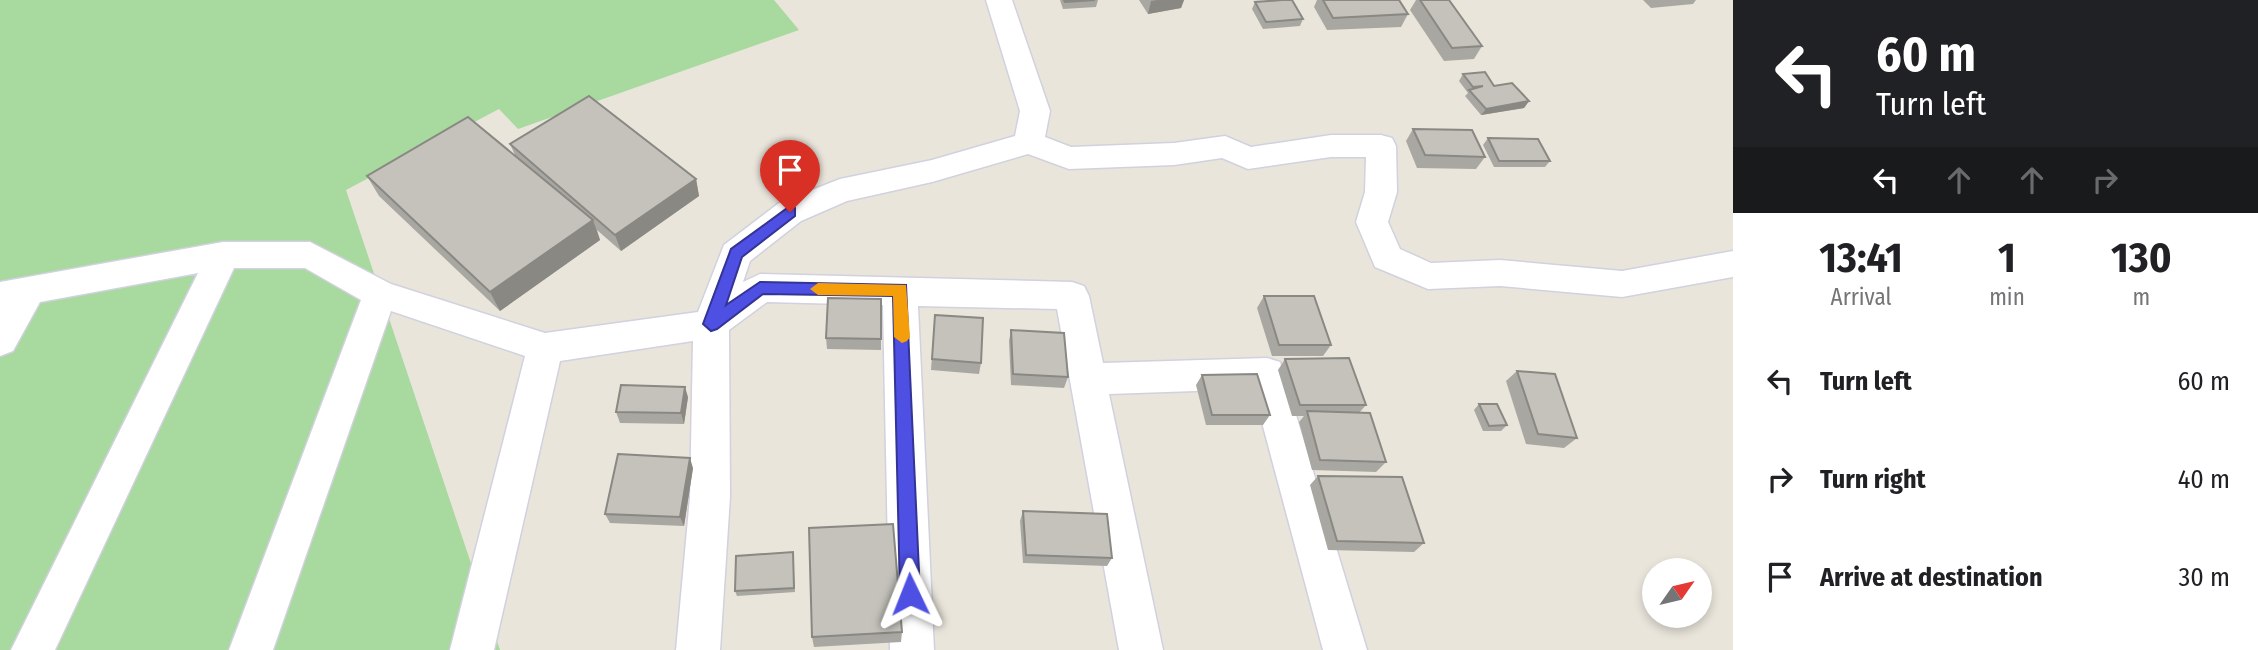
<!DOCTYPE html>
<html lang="en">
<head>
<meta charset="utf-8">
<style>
  :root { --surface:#fff; --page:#f6f6f6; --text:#202124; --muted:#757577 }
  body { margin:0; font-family:"Fira Sans Condensed",sans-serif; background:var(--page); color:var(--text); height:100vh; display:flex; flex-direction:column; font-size:26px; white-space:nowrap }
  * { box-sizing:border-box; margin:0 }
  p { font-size:23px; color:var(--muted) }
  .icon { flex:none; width:38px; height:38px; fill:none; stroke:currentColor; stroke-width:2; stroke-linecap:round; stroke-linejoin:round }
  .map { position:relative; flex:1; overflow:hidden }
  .panel { display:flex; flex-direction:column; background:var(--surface); width:525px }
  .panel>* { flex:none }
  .banner { background:#202124; color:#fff; overflow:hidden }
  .needle { width:46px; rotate:56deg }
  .buttons { position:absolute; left:1642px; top:558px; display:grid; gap:14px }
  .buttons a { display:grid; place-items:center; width:70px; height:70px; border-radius:50%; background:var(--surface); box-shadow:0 4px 10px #0003; font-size:35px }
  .pin { position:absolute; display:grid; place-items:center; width:60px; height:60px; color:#fff; margin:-72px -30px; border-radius:50% 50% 50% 0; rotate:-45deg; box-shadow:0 0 7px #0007 }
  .pin .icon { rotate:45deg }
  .me { position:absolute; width:77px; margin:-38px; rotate:358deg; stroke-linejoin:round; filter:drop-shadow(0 0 5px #0008) }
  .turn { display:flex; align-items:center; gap:24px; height:147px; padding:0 28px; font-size:32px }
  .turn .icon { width:91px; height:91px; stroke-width:2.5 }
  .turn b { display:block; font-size:49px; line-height:60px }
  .lanes { display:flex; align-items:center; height:66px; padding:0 28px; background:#0003; justify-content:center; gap:35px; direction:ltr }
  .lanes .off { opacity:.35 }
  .eta { display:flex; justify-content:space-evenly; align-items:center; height:119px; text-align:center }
  .eta b { font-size:42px; font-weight:700; line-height:49px }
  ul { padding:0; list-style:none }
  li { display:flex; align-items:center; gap:21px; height:98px; padding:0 28px }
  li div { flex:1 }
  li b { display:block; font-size:26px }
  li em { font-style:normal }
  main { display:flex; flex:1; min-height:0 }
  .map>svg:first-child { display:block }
  .green { fill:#a8d99e }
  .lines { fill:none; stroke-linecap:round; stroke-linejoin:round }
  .minor-casing { stroke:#d1d1df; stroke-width:3 }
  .minor { fill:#fff; fill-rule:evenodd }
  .wall { fill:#a9a7a1 }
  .shaded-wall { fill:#898883 }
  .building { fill:#c4c2bb; stroke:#898883; stroke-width:2 }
  .route { fill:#4e50e3; stroke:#333494; stroke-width:2 }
  .slow { fill:#f59e0b }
</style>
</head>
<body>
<main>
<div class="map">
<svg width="1733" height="650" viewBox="0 0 1733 650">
  <rect width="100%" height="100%" fill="#e9e5db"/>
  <path class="green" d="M0 0H774L799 30 518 129 499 109 346 190 500 650H0Z"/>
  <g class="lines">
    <defs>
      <path id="minor" d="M986 0H1012L1050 111 1045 137 1071 147 1174 143 1225 136 1251 147 1331 135H1381L1392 138 1396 146 1397 192 1388 222 1400 249 1431 263 1500 260 1622 271 1733 251V277L1622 297 1500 286 1428 289 1375 267 1356 222 1365 192 1366 157H1331L1248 169 1222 158 1174 165 1069 169 1028 154 932 182 847 201 801 221 750 261 743 282 760 274 1072 282 1084 286 1089 296 1103 363 1267 358 1280 362 1367 650H1323L1253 389 1109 394 1163 650H1119L1057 309 918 306 934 650H890L883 305 767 302 729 330 730 497 720 650H676L690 497 693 341 560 361 494 650H450L525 356 391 311 273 650H229L361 300 305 268H234L55 650H11L198 273 40 302 13 351 0 356V282L223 242H310L391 284 545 333 698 312 724 245 779 203 840 179 932 160 1015 136 1020 111Z"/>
    </defs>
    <use href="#minor" class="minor-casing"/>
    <use href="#minor" class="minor"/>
  </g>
  <path class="wall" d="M1060 0H1098L1096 7 1063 9Z
    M1139 0H1184L1181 8 1148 14Z
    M1317 0H1399L1408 14 1401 27 1327 30 1314 7Z
    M1416 0H1449L1482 46 1474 59 1444 61 1410 10Z
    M1643 0H1696L1693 4 1651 8Z
    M1255 2 1303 19 1300 26 1263 29 1252 9Z
    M1463 74 1494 86 1529 101 1524 108 1481 115 1465 96 1468 93 1459 81Z
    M1413 129 1485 157 1476 169 1417 168 1406 141Z
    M1488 138 1550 161 1545 167H1494L1483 145Z
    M510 144 696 179 699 196 621 251 597 230 600 240 500 311 379 196 367 176 515 155Z
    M1264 296 1331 345 1323 356H1272L1257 308Z
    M881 299V350L827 349 826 338Z
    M934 326 981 363 979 374 931 370Z
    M1011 330 1068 377 1064 388 1011 385 1009 341Z
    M1285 359 1366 405 1359 413 1386 462 1376 472 1312 470 1299 422 1304 416H1292L1278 370Z
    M1517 371 1577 438 1564 448 1526 444 1506 381Z
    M1202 375 1270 415 1263 425H1206L1196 385Z
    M688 397 684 424 620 423 616 412Z
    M1479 404 1507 425 1501 431H1483L1474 410Z
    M693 468 684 526 610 523 605 514Z
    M1318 476 1424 543 1414 552 1328 550 1310 485Z
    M1023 511 1112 558 1107 566 1023 563 1020 521Z
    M793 552 795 592 737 596 735 591Z
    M902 632 901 642 814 647 812 637Z"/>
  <path class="shaded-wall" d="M1157 0H1184L1181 8 1148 14 1151 1Z
    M1529 101 1524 108 1481 115 1486 109Z
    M696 179 699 196 621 251 615 235Z
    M593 220 600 240 500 311 490 292Z
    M685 387 688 397 684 424 681 413Z
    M690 458 693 468 684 526 680 517Z"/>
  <path class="building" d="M1064 0H1095L1065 2Z
    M1282 0H1292L1303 19 1266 22 1255 2Z
    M1323 0H1399L1408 14 1333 18Z
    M1420 0H1449L1482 46 1452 48Z
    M1485 72 1494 86 1512 83 1529 101 1486 109 1469 90 1483 86 1473 87 1463 74Z
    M589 96 696 179 615 235 510 144Z
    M468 117 593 220 490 292 367 176Z
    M1413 129 1472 130 1485 157 1425 155Z
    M1488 138 1538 139 1550 161H1499Z
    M1264 296H1314L1331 345H1279Z
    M828 298 881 299V339L826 338Z
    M935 315 983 318 981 363 932 359Z
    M1011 330 1064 333 1068 377 1013 374Z
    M1349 358 1366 405H1300L1285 359Z
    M1517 371 1555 374 1577 438 1538 434Z
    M1257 374 1270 415H1212L1202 375Z
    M621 385 685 387 681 413 616 412Z
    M1479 404H1497L1507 425 1489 426Z
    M1307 411 1370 413 1386 462 1320 460Z
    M618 454 690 458 680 517 605 514Z
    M1318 476 1402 477 1424 543 1337 541Z
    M1023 511 1107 514 1112 558 1026 555Z
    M893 524 902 632 812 637 809 528Z
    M793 552 794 588 735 591 736 556Z"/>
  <path class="route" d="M790 206 795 208V216L742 257 726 305 760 282 906 285 920 594 917 601 910 604 903 601 900 594 893 296 763 294 717 329 711 331 703 324 731 249Z"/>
  <path class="slow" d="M818 283 906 285 910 337 907 341 902 343 894 337 893 296 818 295 810 289Z"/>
</svg>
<div class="buttons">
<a><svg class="needle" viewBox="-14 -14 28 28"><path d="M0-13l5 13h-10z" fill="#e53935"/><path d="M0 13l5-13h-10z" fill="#757577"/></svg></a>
</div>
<div class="pin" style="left:790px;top:212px;background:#d93025"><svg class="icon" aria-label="arrive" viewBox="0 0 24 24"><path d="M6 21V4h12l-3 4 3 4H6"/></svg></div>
<svg class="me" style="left:910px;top:594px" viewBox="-20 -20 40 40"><path d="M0-17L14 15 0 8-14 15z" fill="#4e50e3" stroke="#fff" stroke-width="4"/></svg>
</div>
<section class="panel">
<div class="banner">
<div class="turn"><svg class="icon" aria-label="left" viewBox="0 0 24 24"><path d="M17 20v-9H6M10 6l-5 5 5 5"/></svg><div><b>60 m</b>Turn left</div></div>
<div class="lanes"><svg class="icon" aria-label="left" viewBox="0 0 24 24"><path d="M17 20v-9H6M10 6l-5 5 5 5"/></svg><svg class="icon off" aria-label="ahead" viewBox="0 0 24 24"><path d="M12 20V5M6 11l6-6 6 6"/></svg><svg class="icon off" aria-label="ahead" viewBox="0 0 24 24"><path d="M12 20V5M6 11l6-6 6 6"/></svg><svg class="icon off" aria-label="right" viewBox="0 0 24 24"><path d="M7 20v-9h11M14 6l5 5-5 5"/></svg></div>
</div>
<div class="eta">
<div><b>13:41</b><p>Arrival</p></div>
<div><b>1</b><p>min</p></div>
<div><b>130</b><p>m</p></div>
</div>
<ul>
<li><svg class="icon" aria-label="left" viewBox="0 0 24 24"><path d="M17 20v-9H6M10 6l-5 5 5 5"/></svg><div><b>Turn left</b></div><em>60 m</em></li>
<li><svg class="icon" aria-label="right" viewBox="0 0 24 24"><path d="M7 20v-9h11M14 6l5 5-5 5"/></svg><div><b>Turn right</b></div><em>40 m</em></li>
<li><svg class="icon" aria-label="arrive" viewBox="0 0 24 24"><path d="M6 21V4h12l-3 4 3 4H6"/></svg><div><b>Arrive at destination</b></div><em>30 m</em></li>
</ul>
</section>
</main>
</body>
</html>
